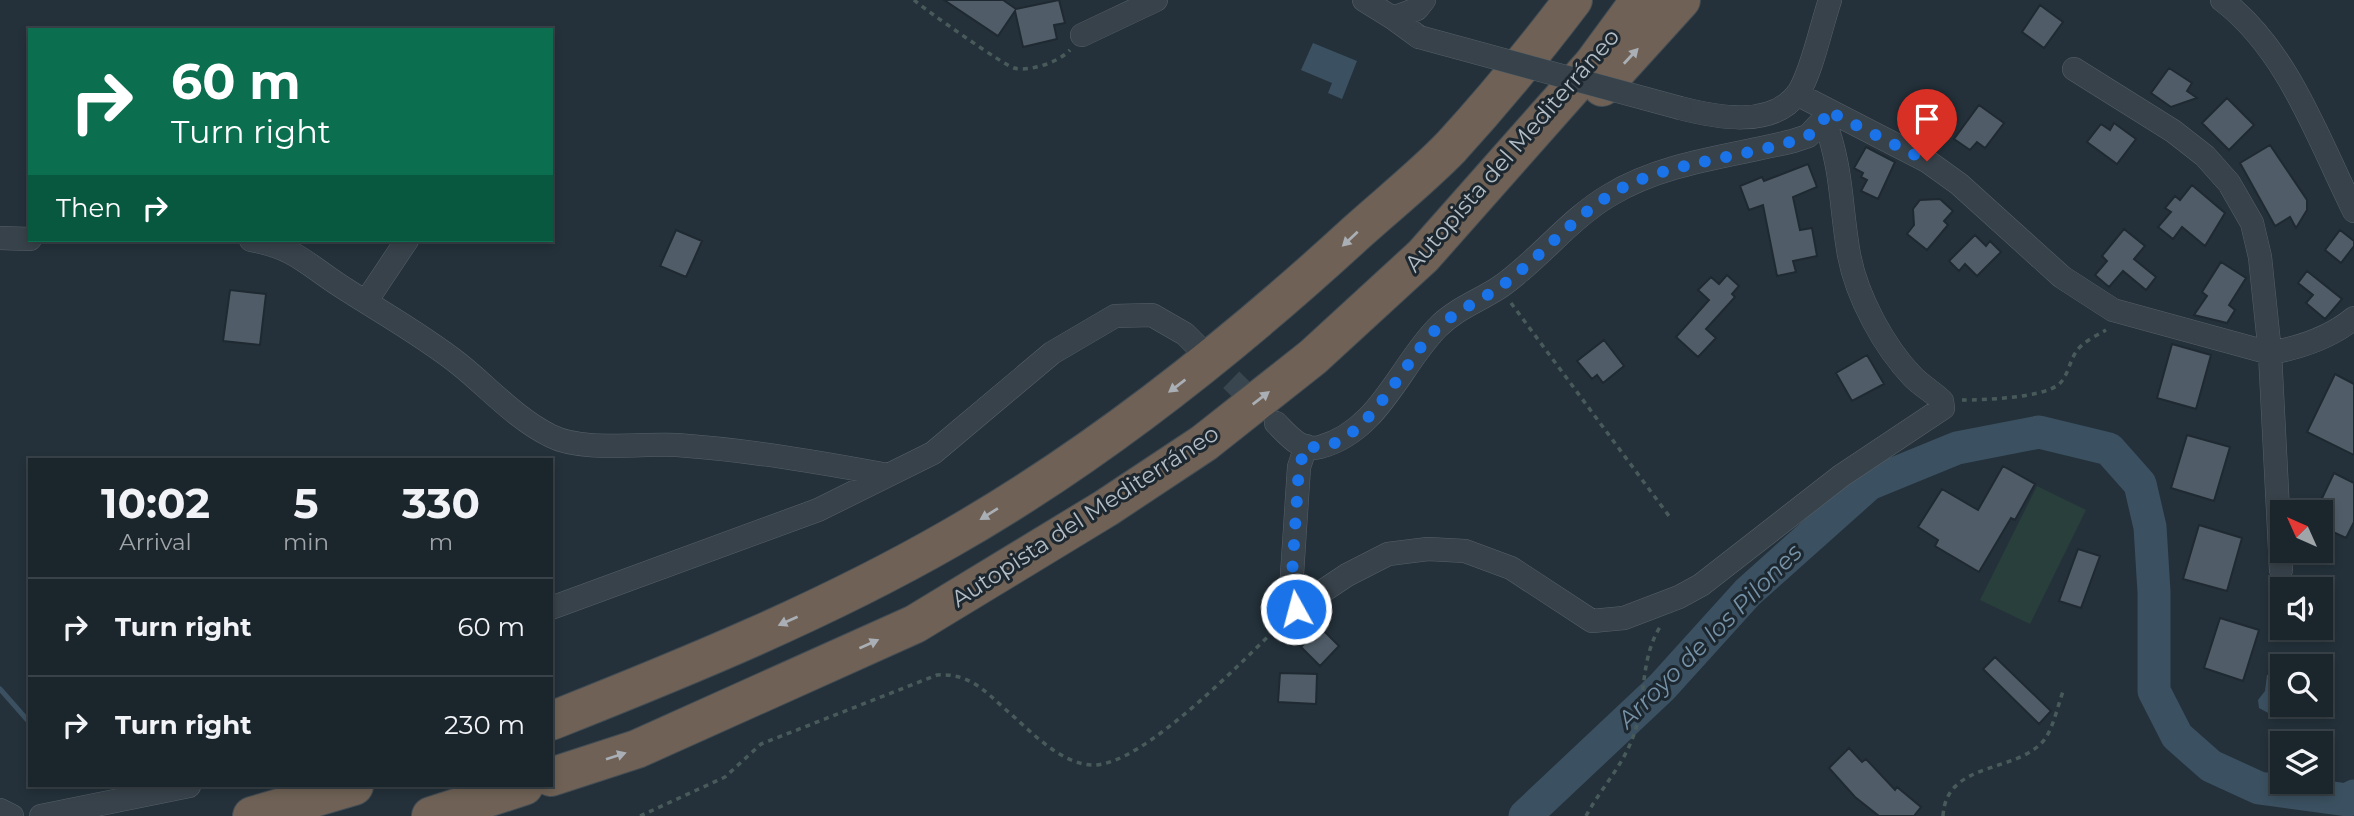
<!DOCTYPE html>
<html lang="en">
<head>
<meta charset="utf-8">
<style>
  :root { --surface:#1b252c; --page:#283138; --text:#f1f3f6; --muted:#a0a5a9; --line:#394248 }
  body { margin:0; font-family:Montserrat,sans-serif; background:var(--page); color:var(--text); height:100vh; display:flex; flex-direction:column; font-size:26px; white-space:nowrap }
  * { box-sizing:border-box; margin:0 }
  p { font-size:23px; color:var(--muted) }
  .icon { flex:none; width:38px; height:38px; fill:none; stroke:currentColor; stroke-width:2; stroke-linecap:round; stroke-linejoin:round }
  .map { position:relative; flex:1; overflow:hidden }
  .drawer { position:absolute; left:28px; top:458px; width:525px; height:329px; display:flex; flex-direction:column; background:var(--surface); border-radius:0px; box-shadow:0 4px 10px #0003,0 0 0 2px var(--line) }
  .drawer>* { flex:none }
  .banner { position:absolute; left:28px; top:28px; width:525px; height:214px; border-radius:0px; box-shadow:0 4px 10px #0003,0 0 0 2px var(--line); background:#0b6e4f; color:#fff; overflow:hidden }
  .needle { width:46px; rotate:315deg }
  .tools { position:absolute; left:2270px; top:500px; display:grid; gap:14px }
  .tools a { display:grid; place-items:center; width:63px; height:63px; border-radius:0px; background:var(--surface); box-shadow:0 4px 10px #0003,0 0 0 2px var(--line); font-size:35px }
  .pin { position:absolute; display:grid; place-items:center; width:60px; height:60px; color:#fff; margin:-72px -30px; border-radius:50% 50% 50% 0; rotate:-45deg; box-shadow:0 0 7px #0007 }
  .pin .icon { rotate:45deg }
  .me { position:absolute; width:77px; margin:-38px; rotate:353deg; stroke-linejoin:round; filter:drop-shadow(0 0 5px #0008) }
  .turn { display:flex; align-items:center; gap:24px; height:147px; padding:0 28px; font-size:32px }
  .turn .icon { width:91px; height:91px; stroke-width:2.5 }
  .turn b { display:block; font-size:49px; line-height:60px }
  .then { display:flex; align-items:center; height:66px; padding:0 28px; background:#0003; gap:14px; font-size:26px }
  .eta { display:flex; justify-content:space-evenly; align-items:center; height:119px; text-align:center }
  .eta b { font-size:42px; font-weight:700; line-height:49px }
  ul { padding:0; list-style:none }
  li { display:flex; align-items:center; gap:21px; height:98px; padding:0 28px; border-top:2px solid var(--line) }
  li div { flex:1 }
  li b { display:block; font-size:26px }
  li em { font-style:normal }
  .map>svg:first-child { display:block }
  .green { fill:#293f3c }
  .water { fill:#3b5161 }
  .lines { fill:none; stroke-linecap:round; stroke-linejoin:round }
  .stream { stroke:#3b5161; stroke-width:5 }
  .river { stroke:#3b5161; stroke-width:33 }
  .building { fill:#505d68; stroke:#1f2931; stroke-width:2 }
  .minor-tunnel { stroke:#39464f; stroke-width:23; stroke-dasharray:23 11; stroke-linecap:butt }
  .minor-casing { stroke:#566068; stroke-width:24 }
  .motorway-casing { stroke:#434d55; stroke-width:40 }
  .path { stroke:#485b5a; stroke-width:3.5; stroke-dasharray:5 5; stroke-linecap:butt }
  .minor { stroke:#38424a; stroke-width:23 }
  .motorway { stroke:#6f6155; stroke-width:38 }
  .minor-bridge-casing { stroke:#566068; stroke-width:24; stroke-linecap:butt }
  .minor-bridge { stroke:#38424a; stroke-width:23 }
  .oneway { fill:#a9afb5 }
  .route { stroke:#1a73e8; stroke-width:12; stroke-dasharray:0 21.6 }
  .labels { text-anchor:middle; stroke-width:6; stroke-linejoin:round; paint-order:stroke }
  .street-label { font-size:23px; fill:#b3bdc6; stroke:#1d272f }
  .water-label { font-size:24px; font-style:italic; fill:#7692a7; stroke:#1d272f }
</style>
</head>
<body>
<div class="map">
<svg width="2354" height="816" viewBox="0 0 2354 816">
  <rect width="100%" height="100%" fill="#24313a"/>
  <path class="green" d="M2037 486 2086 510 2030 624 1980 600Z"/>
  <path class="water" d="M1313 43 1357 61 1342 99 1328 93 1332 83 1301 70Z
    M2267 675H2275L2282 688 2280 707 2270 714 2259 708 2258 700 2265 691Z"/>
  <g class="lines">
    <path class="stream" d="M0 689 30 723"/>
    <path class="river" d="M1525 816 1662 687 1748 592 1869 484 1957 448 2039 432 2109 449 2140 484 2150 527 2154 592V691L2177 736 2211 766 2259 788 2348 800 2354 796"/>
  </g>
  <path class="building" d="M944 0H1003L1016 9 1059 0 1065 23 1054 25 1057 39 1023 47 1015 11 998 36Z
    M2040 5 2063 22 2044 48 2022 32Z
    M2169 68 2192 83 2187 91 2197 98 2171 107 2151 93Z
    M2227 98 2254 125 2229 150 2202 123Z
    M1979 105 2004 123 1985 148 1977 142 1970 150 1954 139Z
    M2114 123 2136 139 2117 164 2087 142 2101 124 2110 130Z
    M2270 145 2307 200V210L2296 228 2290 217 2275 226 2240 163Z
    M1866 147 1895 162 1878 199 1861 191 1867 180 1861 177 1863 173 1854 168Z
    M1808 164 1817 187 1793 197 1800 230 1812 228 1817 256 1793 261 1796 272 1777 276 1763 205 1749 210 1740 186 1762 177 1764 181Z
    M2192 185 2225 213 2205 246 2182 227 2173 239 2158 227 2171 212 2165 208 2175 196 2180 200Z
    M1940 199 1953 211 1944 221 1948 225 1927 250 1907 234 1914 225 1913 209 1920 200Z
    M2124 229 2145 246 2134 259 2156 277 2146 290 2123 271 2109 287 2095 275 2107 261 2102 256Z
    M676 230 702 241 686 277 660 266Z
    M2340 230 2354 241V246L2341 263 2325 250Z
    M1975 235 1986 246 1990 241 2001 252 1977 276 1965 264 1959 271 1949 261Z
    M2221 262 2246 278 2229 305 2235 310 2227 323 2194 315 2207 296 2202 292Z
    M2307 271 2342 299 2325 319 2306 303 2313 295 2298 283Z
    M1727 275 1739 286 1732 294 1735 297 1706 329 1716 338 1698 357 1676 337 1709 300 1698 290 1711 277 1719 284Z
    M230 290 266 294 260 345 223 341Z
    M1604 340 1624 366 1603 383 1597 375 1592 379 1577 361Z
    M2172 344 2211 355 2196 409 2157 398Z
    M1867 355 1884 384 1852 401 1836 373Z
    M2335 374 2354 384V455L2307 432Z
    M2187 435 2230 447 2214 501 2171 488Z
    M2003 466 2035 484 2015 520 2011 518 1979 572 1935 546 1938 540 1918 527 1942 489 1978 510Z
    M2334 473 2354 483V522L2346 538 2320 526V513H2315Z
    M2199 525 2242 538 2227 591 2183 579Z
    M2078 549 2100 556 2081 608 2059 601Z
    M2220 618 2259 630 2243 681 2204 668Z
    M1320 627 1339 646 1320 666 1301 647Z
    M1995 657 2051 711 2039 724 1983 669Z
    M1280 673 1317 674 1316 704 1278 702Z
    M1849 748 1862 762 1866 759 1895 790 1897 787 1921 807 1914 816H1879L1855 797 1829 768Z"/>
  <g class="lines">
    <path class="minor-tunnel" d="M1207 356 1262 410"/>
    <defs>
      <path id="minor" d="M1364 0 1393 18
        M2222 0C2288 50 2318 139 2354 211
        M1082 35 1156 0
        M1419 37 1393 18 1417 9 1424 0
        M2074 69 2173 131 2205 156 2229 183 2252 223 2260 257 2270 353 2281 570
        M1797 94 1927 161 1959 184 2062 277 2113 310 2270 353C2298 348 2331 337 2354 318
        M1680 108C1715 117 1772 129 1798 93 1811 75 1822 23 1830 0
        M0 238 30 239
        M251 240C295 248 304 262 339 285 379 311 421 334 459 364 488 387 516 419 551 436 582 452 641 443 677 445 748 450 818 462 888 475
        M367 300 407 240
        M1276 423C1288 435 1301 452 1320 447 1379 431 1399 367 1437 328 1455 309 1479 301 1500 287 1539 260 1569 219 1610 195 1664 162 1733 156 1793 141L1808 136 1824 119
        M1306 446 1299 467 1291 590 1296 609 1347 575 1388 554 1428 549 1465 551 1511 568 1592 621 1624 618 1679 597 1701 585 1841 476 1943 408 1942 401C1933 392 1922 386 1913 377 1884 347 1857 297 1849 255 1840 204 1843 170 1824 119L1826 110
        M551 608 818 510 933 453 1052 353 1115 316 1152 315 1185 334 1207 356
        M0 810 12 816
        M41 816 189 786"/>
      <path id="motorway" d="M1602 87 1681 0
        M551 721C687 667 824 611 951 538 1098 454 1232 347 1357 232 1388 204 1422 177 1451 147 1494 100 1535 50 1573 0
        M551 777 637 749 915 624 1106 508 1204 443 1313 357 1423 256 1593 64 1640 0
        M252 816 354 786
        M431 816 524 786"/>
    </defs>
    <use href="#minor" class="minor-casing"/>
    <use href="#motorway" class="motorway-casing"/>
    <path class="path" d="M914 0C924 9 1005 66 1014 68 1030 72 1059 62 1070 50
      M1511 303 1669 516
      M1962 400C1984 400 2040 398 2058 385 2068 377 2069 362 2076 352 2082 342 2096 336 2106 330
      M640 816 725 777 761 744 937 675C968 673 983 689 1005 709 1030 730 1059 764 1093 765 1143 766 1245 658 1282 623
      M1586 816C1601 788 1622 767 1633 737 1647 700 1639 661 1660 627
      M1943 816C1946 760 2018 774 2045 739 2054 726 2058 704 2064 689"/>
    <use href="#minor" class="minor"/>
    <use href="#motorway" class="motorway"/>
    <defs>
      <path id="minor-bridge" d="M1419 37 1680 108"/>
    </defs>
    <use href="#minor-bridge" class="minor-bridge-casing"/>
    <use href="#minor-bridge" class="minor-bridge"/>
  </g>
  <defs><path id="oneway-solid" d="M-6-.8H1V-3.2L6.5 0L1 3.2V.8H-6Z" transform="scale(1.75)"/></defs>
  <g class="oneway">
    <use href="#oneway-solid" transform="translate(1631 56) rotate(-47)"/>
    <use href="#oneway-solid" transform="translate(1350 239) rotate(137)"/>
    <use href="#oneway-solid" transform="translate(1177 386) rotate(143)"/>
    <use href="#oneway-solid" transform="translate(1261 398) rotate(-38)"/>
    <use href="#oneway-solid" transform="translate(989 514) rotate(148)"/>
    <use href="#oneway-solid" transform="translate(788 621) rotate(156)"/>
    <use href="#oneway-solid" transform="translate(869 644) rotate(-24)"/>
    <use href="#oneway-solid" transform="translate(616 756) rotate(-18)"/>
  </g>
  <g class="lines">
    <path class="route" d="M1296 609 1291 590 1299 467 1306 446C1364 459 1406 352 1442 324 1460 309 1481 300 1500 287 1547 253 1584 202 1639 180 1693 159 1753 156 1808 136L1824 119 1826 110 1927 161"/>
  </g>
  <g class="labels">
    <g class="street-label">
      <text transform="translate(1512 150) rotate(-49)" y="8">Autopista del Mediterráneo</text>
      <text transform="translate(1085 516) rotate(-33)" y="8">Autopista del Mediterráneo</text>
    </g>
    <g class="water-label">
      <text transform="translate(1710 636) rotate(-45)" y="8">Arroyo de los Pilones</text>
    </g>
  </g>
</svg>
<div class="tools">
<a><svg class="needle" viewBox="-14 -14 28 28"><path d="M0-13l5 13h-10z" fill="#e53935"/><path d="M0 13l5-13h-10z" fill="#a0a5a9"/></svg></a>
<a><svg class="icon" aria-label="sound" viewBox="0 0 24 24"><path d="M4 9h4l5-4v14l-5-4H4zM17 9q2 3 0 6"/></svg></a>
<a><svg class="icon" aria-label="search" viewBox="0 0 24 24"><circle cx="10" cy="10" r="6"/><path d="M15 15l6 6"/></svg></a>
<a><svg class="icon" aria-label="layers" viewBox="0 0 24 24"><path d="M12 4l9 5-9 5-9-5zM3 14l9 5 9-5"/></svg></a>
</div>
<div class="pin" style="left:1927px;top:161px;background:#d93025"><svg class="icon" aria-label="arrive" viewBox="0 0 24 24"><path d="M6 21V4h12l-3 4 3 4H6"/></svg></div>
<svg class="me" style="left:1296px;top:609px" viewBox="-20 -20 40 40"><circle r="17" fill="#1a73e8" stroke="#fff" stroke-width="3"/><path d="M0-11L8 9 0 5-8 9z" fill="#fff"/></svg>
<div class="banner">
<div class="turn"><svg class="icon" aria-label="right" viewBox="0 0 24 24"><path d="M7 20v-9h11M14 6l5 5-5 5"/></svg><div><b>60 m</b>Turn right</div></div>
<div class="then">Then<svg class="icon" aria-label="right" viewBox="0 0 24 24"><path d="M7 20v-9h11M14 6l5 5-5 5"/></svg></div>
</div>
<section class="drawer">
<div class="eta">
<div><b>10:02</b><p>Arrival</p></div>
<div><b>5</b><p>min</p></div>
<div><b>330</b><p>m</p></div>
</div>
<ul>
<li><svg class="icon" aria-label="right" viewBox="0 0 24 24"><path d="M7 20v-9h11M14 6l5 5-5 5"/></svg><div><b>Turn right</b></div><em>60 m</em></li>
<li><svg class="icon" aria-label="right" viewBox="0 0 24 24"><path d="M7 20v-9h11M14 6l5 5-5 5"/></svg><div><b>Turn right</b></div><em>230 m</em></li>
</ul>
</section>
</div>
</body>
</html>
